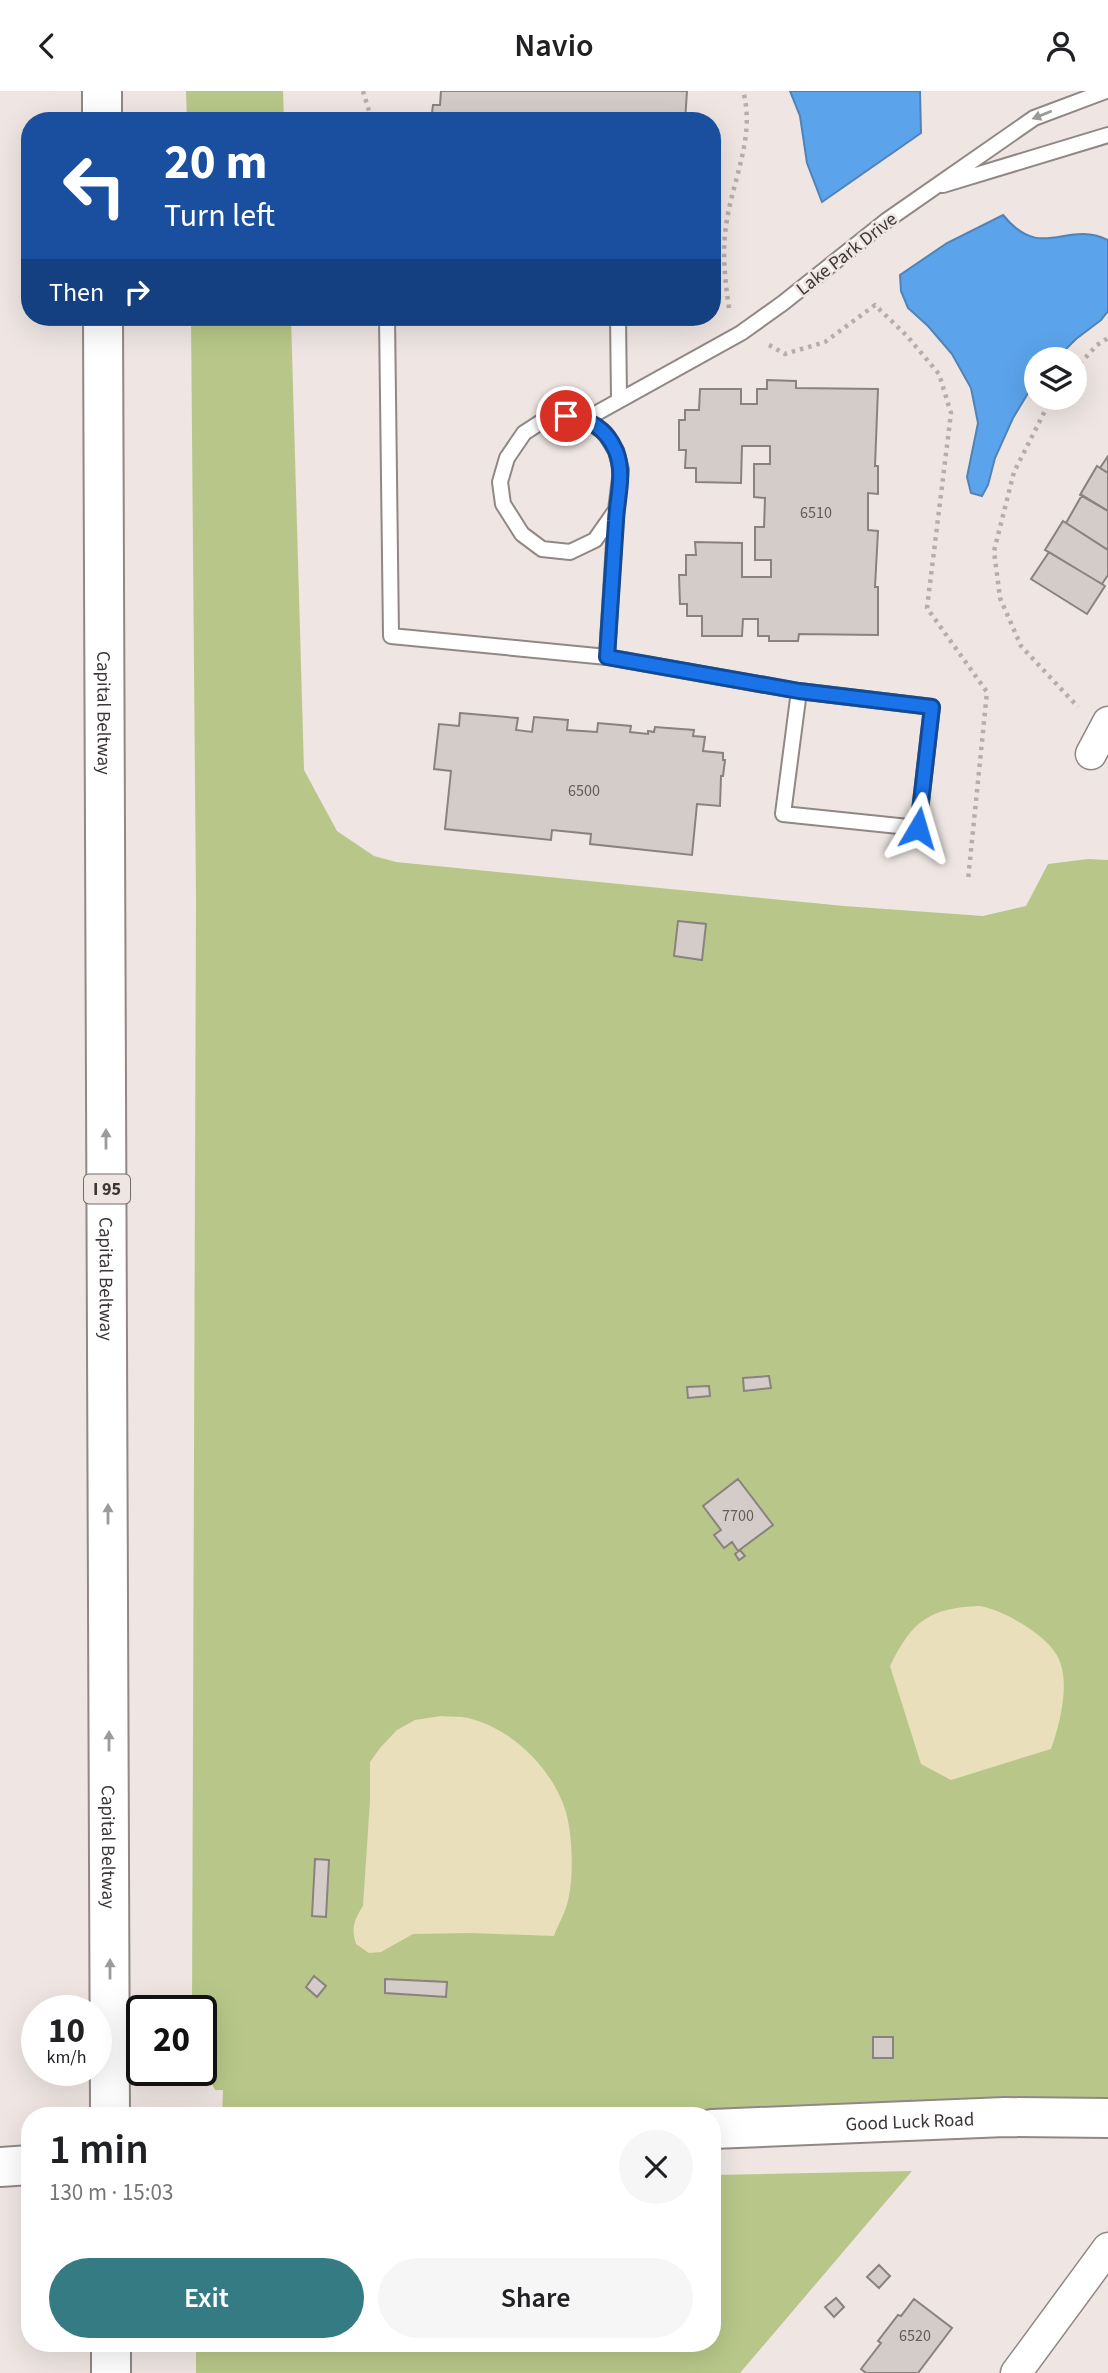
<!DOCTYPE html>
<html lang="en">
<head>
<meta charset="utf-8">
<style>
  :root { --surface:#fff; --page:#f6f6f6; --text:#202124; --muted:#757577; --accent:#347b84 }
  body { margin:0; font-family:"Source Sans 3",sans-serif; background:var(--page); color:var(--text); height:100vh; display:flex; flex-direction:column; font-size:26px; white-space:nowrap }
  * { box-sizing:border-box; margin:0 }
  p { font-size:23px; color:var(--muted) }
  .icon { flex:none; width:38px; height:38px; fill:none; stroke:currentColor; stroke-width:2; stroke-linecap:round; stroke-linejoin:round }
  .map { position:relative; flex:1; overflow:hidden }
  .side { position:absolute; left:21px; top:2016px; width:700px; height:245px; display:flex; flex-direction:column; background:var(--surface); border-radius:28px; box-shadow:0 7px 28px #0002 }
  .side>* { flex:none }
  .top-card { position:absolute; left:21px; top:21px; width:700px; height:214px; border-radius:28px; box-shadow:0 7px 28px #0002; background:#1a4fa0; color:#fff; overflow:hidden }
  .fabs { position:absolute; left:1024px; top:256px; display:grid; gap:14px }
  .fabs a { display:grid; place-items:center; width:63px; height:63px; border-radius:50%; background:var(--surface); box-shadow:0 7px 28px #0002; font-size:35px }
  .speed { position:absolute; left:21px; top:1904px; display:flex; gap:14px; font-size:35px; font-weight:700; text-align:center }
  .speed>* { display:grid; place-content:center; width:91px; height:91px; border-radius:50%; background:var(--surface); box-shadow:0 7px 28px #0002; line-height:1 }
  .speed small { font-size:18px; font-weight:400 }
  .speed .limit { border:4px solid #111; border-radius:10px; background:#fff; color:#111 }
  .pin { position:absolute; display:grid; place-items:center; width:60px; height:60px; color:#fff; margin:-30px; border:4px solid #fff; border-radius:50%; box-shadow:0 2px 7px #0007 }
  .me { position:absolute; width:77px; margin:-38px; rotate:7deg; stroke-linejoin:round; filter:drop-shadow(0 0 5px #0008) }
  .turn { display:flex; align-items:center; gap:24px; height:147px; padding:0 28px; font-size:32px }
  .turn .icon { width:91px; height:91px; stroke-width:2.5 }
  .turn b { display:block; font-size:49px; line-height:60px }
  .then { display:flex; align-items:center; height:66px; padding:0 28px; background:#0003; gap:14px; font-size:26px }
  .round { display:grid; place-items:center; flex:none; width:74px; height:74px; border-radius:37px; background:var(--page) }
  .head { display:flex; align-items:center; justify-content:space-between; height:119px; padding:0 28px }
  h1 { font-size:42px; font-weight:600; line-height:52px }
  .cta { display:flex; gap:14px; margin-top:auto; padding:14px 28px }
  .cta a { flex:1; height:80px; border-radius:42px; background:var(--accent); color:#fff; font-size:28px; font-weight:600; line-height:80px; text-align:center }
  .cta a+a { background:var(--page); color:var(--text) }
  header { display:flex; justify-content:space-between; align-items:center; height:91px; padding:0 28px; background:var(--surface); font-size:32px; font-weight:600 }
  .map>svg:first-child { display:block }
  .green { fill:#b8c789 }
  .sand { fill:#e9dfba }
  .water { fill:#5ba3eb; stroke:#5183b5; stroke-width:2 }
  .building { fill:#d3ccc8; stroke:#89827f; stroke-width:2 }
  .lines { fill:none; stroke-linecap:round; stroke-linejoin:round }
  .lane-casing { stroke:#8f8885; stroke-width:18 }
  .street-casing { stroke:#8f8885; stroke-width:33 }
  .secondary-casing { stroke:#8f8885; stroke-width:42 }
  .highway-casing { stroke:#8f8885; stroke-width:42 }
  .path { stroke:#b6aeac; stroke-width:4.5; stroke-dasharray:3.5 5; stroke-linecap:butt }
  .lane { stroke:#fff; stroke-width:14 }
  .street { stroke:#fff; stroke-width:30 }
  .secondary { stroke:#fff; stroke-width:38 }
  .highway { stroke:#fff; stroke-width:38 }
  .oneway { fill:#9d9b9a }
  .route-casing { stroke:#114b97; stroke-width:18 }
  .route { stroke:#1a73e8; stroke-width:12 }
  .labels { text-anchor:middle; stroke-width:5; stroke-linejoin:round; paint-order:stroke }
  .number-label { font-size:16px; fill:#615c5a }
  .shield { fill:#efe6e3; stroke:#716c6a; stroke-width:2 }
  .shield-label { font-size:18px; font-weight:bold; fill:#3b3736 }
  .street-label { font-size:19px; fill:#3b3736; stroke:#efe6e3 }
</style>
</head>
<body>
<header><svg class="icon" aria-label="back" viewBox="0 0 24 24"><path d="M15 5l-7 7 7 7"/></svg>Navio<svg class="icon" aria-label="person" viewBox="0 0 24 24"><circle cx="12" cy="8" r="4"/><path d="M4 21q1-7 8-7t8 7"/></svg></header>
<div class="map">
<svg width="1108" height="2282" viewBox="0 0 1108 2282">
  <rect width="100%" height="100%" fill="#efe6e3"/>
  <path class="green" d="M186 0H283L284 30H187Z
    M191 226H291L304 679 337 740 374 765 396 771 844 815 983 825 1026 815 1048 773 1088 768 1108 769V2027L222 2025 223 1999H215L201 1973V1920H192L196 808Z
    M912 2080 740 2282H196V2252H712V2084Z"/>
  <path class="sand" d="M979 1515C996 1518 1009 1525 1024 1534 1036 1542 1049 1551 1056 1563 1072 1587 1060 1633 1051 1658L951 1689 921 1673 890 1575C912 1530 929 1517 979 1515Z
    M441 1625C450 1626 460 1625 468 1627 510 1637 549 1674 564 1715 573 1740 574 1784 568 1810 565 1822 558 1834 554 1845L471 1842 413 1843 381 1861 369 1862 356 1853C351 1837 354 1829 363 1815L370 1710V1671L380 1657 397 1639 415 1629Z"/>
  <path class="water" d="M790 0H920L921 42 822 111 807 72 800 25Z
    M1003 124C1042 172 1066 128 1108 149V220L1101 229 1076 248 1056 268H1036V289L1013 327 995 367 988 394 982 405 971 402 967 386 978 332 971 297 952 263 928 235 908 217 901 200 900 184 947 152Z"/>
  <path class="building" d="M441 0H687L685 30H431L433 14H440Z
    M767 289 796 290V297L878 298 875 375H878V403L868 402V439L878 440 875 496H878V544L799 543 798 550H769V545H758V528H743L742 545H702V525H687V513H680L679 484H686V464H696L695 451 742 452V486H771V469H755V436H764L765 407 754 406V373H770V355H742L741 392 696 391V377H685L686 359H679V329H685V319H699L700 298H741V313H757V298H767Z
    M1108 365V382L1100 377Z
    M1097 375 1108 382V420L1080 404Z
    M1082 404 1108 420V459L1066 432Z
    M1063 430 1108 459V484L1102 493 1045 459Z
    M1049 461 1105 495 1087 523 1031 488Z
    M460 622 518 627 516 639 532 641 534 626 568 629 567 639 597 641 598 632 631 635 630 641 648 643V640L654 641 655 636 694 639 693 645 705 646 703 660 723 662V669H725L723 685H721L720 715 697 713 692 764 590 753 591 743 552 739 551 749 445 738 451 680 434 678 439 633 459 635Z
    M678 830 706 833 702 869 674 865Z
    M769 1285 771 1297 744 1300 743 1287Z
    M709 1295 710 1305 688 1307 687 1296Z
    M738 1388 773 1434 738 1460 732 1451 724 1457 714 1444 721 1439 703 1415Z
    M740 1459 745 1465 739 1469 735 1463Z
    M315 1768 329 1769 326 1826 312 1825Z
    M314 1885 326 1895 317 1906 306 1896Z
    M385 1888 447 1891 446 1906 385 1902Z
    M873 1946H893V1967H873Z
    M879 2174 890 2185 879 2197 867 2186Z
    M836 2207 844 2216 834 2226 825 2216Z
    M914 2208 952 2237 918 2282H866L861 2278 881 2252 878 2250 898 2224 901 2225Z"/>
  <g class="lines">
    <defs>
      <path id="lane" d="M943 94 1108 44
        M387 226 391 545 607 566 799 600 932 616 918 737 783 723 799 600
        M618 226 619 308
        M586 328 741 242 783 212 886 130 1034 27 1106 0
        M607 566 616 419 621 379 616 360 605 342 586 328 566 325 544 329 524 342 507 367 500 391 503 413 522 443 542 458 570 461 595 449 616 419"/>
      <path id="street" d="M1091 663 1108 631
        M1016 2282 1108 2157"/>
      <g id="secondary">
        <path id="s1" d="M712 2038 1005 2026 1108 2027"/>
        <path d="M0 2076 30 2074"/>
      </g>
      <g id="highway">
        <path d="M102 0V30"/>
        <path id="s2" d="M103 226 110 2025"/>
        <path d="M111 2252V2282"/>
      </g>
    </defs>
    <use href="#lane" class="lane-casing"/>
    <use href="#street" class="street-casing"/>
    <use href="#secondary" class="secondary-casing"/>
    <use href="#highway" class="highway-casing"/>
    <path class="path" d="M363 0 372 30
      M729 217C725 189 722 162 726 135 732 89 756 46 743 0
      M712 219 717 223
      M769 254 785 263 825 251 875 214 907 245 939 283 951 322 927 517 987 601 968 789
      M1074 279 1097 254 1108 247
      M1052 306 1014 381 994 460 1000 507 1021 555 1078 616"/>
    <use href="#lane" class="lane"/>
    <use href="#street" class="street"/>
    <use href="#secondary" class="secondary"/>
    <use href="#highway" class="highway"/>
  </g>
  <defs><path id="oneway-solid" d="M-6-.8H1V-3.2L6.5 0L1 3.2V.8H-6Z" transform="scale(1.75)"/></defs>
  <g class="oneway">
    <use href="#oneway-solid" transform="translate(1042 24) rotate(158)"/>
    <use href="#oneway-solid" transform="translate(106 1048) rotate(-90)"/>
    <use href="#oneway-solid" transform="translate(108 1423) rotate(-90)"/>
    <use href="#oneway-solid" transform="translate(109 1650) rotate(-90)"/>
    <use href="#oneway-solid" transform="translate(110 1878) rotate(-90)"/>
  </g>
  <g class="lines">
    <defs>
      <path id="route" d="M566 325C590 328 606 337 616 360 625 383 617 407 616 430 613 475 610 520 607 566L799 600 932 616 918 737"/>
    </defs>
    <use href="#route" class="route-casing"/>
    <use href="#route" class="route"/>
  </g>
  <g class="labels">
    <g class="number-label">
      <text x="816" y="427">6510</text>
      <text x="584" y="705">6500</text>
      <text x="738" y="1430">7700</text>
      <text x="915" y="2250">6520</text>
    </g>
    <rect class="shield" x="84" y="1083.5" width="46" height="29" rx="5"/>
    <g class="shield-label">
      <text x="107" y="1104">I 95</text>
    </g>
    <g class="street-label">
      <text transform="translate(846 162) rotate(-38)" y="7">Lake Park Drive</text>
      <text dy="7" stroke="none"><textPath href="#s2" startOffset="396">Capital Beltway</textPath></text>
      <text dy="7" stroke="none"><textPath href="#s2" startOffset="962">Capital Beltway</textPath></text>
      <text dy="7" stroke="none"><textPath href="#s2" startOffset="1530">Capital Beltway</textPath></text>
      <text dy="7" stroke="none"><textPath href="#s1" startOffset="198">Good Luck Road</textPath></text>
    </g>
  </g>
</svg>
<div class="fabs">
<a><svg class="icon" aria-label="layers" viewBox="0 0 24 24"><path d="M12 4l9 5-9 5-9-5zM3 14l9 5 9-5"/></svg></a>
</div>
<div class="speed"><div>10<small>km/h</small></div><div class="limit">20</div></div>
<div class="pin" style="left:566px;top:325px;background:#d93025"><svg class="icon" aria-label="arrive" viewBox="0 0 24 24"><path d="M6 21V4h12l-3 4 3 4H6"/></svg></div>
<svg class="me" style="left:918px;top:737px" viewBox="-20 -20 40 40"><path d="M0-17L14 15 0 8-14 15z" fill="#1a73e8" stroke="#fff" stroke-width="4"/></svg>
<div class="top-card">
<div class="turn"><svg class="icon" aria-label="left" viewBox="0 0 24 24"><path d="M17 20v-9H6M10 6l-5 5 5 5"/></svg><div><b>20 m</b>Turn left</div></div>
<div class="then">Then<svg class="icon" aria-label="right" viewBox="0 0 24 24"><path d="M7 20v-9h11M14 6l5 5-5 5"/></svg></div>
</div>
<section class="side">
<div class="head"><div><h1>1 min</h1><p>130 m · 15:03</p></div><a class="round"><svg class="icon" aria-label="close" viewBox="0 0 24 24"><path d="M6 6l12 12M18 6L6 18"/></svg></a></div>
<div class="cta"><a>Exit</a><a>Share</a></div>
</section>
</div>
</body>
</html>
